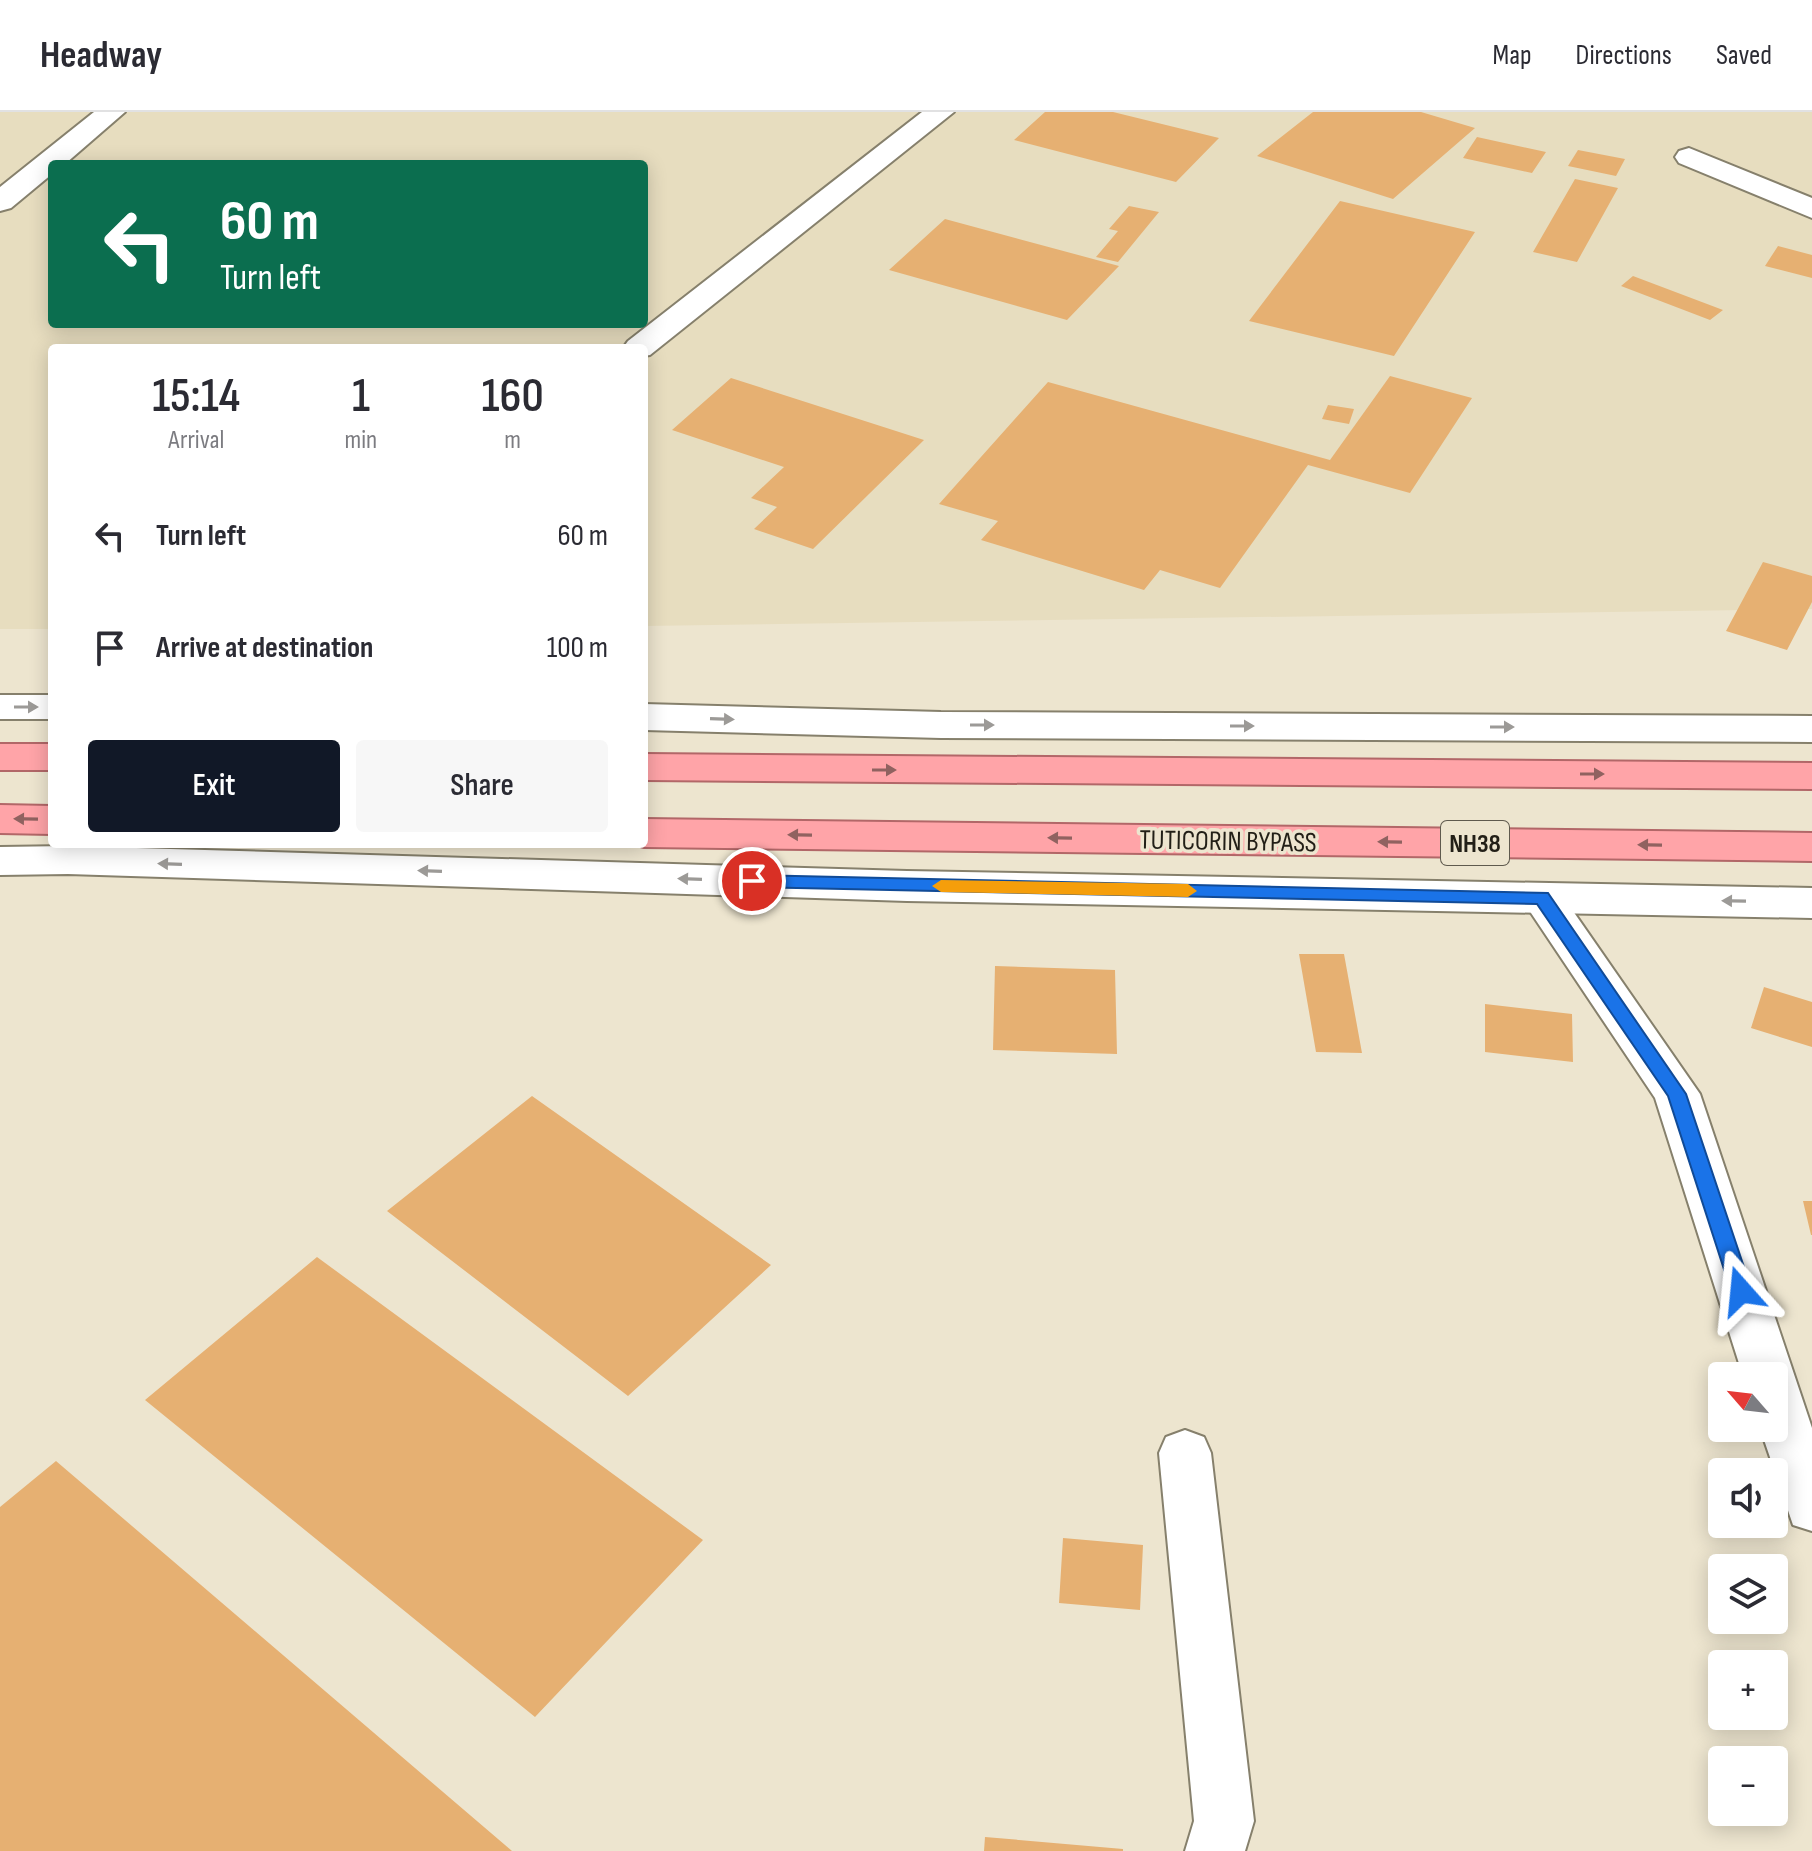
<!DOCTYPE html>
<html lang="en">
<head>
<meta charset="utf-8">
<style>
  :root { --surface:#fff; --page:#f7f7f7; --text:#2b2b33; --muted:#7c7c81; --line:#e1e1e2; --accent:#111827 }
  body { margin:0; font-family:"Sofia Sans Condensed",sans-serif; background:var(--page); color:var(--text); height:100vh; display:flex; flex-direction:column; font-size:30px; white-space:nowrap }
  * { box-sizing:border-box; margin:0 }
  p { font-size:26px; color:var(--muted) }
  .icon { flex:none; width:44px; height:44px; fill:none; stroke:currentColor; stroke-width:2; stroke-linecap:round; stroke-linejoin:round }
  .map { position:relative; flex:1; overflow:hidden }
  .panel { position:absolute; left:48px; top:232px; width:600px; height:504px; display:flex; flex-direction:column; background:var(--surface); border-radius:8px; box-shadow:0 4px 20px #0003 }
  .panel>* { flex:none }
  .guide { position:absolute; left:48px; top:48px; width:600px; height:168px; border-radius:8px; box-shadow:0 4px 20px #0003; background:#0b6e4f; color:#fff; overflow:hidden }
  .needle { width:52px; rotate:298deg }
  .fabs { position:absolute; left:1708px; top:1250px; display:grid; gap:16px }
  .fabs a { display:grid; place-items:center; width:80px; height:80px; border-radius:8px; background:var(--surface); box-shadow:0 4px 20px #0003; font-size:40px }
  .pin { position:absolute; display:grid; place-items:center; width:68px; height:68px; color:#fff; margin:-34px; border:4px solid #fff; border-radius:50%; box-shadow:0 2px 8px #0007 }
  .me { position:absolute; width:88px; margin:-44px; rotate:342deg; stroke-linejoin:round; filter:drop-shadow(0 0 6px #0008) }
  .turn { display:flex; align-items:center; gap:28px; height:168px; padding:0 40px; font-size:36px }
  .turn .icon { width:104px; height:104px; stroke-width:2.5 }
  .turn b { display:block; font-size:56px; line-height:68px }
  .eta { display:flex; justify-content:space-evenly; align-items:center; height:136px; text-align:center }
  .eta b { font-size:48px; font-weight:600; line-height:56px }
  .cta { display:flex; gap:16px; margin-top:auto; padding:16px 40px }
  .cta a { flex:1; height:92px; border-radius:8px; background:var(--accent); color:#fff; font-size:32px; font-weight:600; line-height:92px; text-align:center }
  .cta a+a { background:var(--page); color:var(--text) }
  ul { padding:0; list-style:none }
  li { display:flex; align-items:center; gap:24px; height:112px; padding:0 40px }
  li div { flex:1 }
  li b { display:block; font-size:30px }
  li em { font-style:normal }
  header { display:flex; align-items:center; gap:48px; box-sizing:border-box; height:112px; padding:0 40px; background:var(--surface); border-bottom:2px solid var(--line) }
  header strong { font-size:38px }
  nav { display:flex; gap:44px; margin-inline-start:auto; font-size:28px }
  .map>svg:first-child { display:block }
  .built { fill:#e7ddbf; fill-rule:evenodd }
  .building { fill:#e6b072 }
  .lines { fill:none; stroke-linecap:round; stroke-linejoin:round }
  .minor-casing { stroke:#86806c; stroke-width:4 }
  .tertiary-casing { stroke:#86806c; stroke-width:4 }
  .trunk-casing { stroke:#b26768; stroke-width:4 }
  .minor { fill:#fff; fill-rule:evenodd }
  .tertiary { fill:#fff; fill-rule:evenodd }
  .trunk { fill:#ffa4a8; fill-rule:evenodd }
  .oneway { fill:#9c9a97 }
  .oneway2 { fill:#906260 }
  .route { fill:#1a73e8; stroke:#114b97; stroke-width:2 }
  .slow { fill:#f59e0b }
  .labels { text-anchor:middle; stroke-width:7; stroke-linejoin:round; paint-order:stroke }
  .shield { fill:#ede5cf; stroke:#5f5a4e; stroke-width:2 }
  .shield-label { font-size:26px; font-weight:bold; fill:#221f17 }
  .street-label { font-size:28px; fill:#221f17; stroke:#ede5cf }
</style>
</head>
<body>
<header>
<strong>Headway</strong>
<nav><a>Map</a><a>Directions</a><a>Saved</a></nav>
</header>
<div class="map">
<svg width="1812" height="1739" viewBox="0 0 1812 1739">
  <rect width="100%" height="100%" fill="#ede5cf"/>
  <path class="built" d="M0 0H1812V497L644 514V236H52V517H0ZM52 52H644V212H52Z"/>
  <path class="building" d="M1045 0H1113L1219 26 1176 70 1014 28Z
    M1313 0H1421L1475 16 1393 87 1257 44Z
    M1477 25 1546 40 1532 61 1463 46Z
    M1578 38 1625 47 1616 64 1568 54Z
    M1575 67 1618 76 1577 150 1533 140Z
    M1340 89 1475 120 1394 244 1249 209Z
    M1129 94 1159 100 1118 150 1096 145 1118 119 1109 117Z
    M945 107 1119 154 1067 208 889 158Z
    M1778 134 1812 143V166L1765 154Z
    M1633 164 1723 198 1710 208 1621 174Z
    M1390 264 1472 286 1410 381 1308 353 1220 476 1160 458 1144 478 981 428 998 409 939 392 1048 270 1330 348Z
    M731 266 924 328 813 437 754 417 777 395 751 386 784 355 672 318Z
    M1328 293 1354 297 1349 312 1322 307Z
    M1763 450 1812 464V490L1787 538 1726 519Z
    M1299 842H1344L1362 941 1316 940Z
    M995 854 1115 858 1117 942 993 938Z
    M1764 875 1812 890V935L1751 916Z
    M1485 892 1572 902 1573 950 1485 940Z
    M532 984 771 1153 628 1284 387 1099Z
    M1803 1089H1812V1123H1811Z
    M317 1145 703 1428 535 1605 145 1288Z
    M56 1349 512 1739H0V1395Z
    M1063 1426 1143 1433 1140 1498 1059 1491Z
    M985 1725 1123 1737V1739H984Z"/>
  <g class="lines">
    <defs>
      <path id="minor" d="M94 0H125L65 52H52V62L11 96 0 99V75Z
        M922 0H954L650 243 644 244V236H623L628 229Z
        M1689 36 1812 86V106L1679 51 1675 45 1679 39Z
        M1542 771 1557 776 1700 982 1812 1316V1419L1793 1413 1760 1316H1774V1264H1743L1655 986 1521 786 1527 776Z
        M1185 1318 1204 1325 1211 1341 1254 1709 1245 1739H1185L1194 1709 1159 1341 1166 1325Z"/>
      <path id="tertiary" d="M0 583H52V607H0Z
        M644 592 941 600 1812 604V630L941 626 644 618Z
        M68 734 907 759 1812 776V806L907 789 68 762 0 763V735Z"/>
      <path id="trunk" d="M0 632H52V658H0Z
        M644 642 1812 651V677L644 668Z
        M0 693 52 694V722L0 721Z
        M644 707 1812 721V749L644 735 633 732H644Z"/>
    </defs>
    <use href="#minor" class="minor-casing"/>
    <use href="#tertiary" class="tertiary-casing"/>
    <use href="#trunk" class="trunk-casing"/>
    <use href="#minor" class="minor"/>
    <use href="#tertiary" class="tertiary"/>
    <use href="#trunk" class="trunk"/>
  </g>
  <defs><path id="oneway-solid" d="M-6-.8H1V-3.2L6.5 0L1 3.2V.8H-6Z" transform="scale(2)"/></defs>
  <g class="oneway">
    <use href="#oneway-solid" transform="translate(26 595)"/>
    <use href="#oneway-solid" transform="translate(722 607) rotate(2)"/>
    <use href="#oneway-solid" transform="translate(982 613)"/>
    <use href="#oneway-solid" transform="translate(1242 614)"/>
    <use href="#oneway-solid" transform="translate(1502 615)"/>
    <use href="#oneway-solid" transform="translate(170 752) rotate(-178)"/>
    <use href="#oneway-solid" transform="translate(430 759) rotate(-178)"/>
    <use href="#oneway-solid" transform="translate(690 767) rotate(-178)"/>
    <use href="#oneway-solid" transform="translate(1734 789) rotate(-179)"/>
  </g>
  <g class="oneway2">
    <use href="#oneway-solid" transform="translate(884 658)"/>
    <use href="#oneway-solid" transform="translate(1592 662)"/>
    <use href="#oneway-solid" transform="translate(26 707) rotate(-179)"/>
    <use href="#oneway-solid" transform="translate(800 723) rotate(-179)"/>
    <use href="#oneway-solid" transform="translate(1060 726) rotate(-179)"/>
    <use href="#oneway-solid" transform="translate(1390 730) rotate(-179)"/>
    <use href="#oneway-solid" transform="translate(1650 733) rotate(-179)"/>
  </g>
  <path class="route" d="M752 763 1548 781 1686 982 1752 1179 1749 1185 1741 1188 1734 1185 1731 1179 1668 984 1537 792 752 775 743 769Z"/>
  <path class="slow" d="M941 768 1188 772 1197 779 1188 785 941 780 932 774Z"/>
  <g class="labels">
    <rect class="shield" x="1441" y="709" width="68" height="44" rx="6"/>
    <g class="shield-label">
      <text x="1475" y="740">NH38</text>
    </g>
    <g class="street-label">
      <text transform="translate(1228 728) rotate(1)" y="10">TUTICORIN BYPASS</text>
    </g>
  </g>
</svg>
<div class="fabs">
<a><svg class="needle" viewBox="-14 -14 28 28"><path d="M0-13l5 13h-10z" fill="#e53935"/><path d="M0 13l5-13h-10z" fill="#7c7c81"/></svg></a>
<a><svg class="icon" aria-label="sound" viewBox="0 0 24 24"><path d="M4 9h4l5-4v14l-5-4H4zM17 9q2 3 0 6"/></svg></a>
<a><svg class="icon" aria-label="layers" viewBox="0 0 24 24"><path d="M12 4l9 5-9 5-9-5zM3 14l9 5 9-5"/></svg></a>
<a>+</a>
<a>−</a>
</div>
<div class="pin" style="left:752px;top:769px;background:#d93025"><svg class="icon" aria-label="arrive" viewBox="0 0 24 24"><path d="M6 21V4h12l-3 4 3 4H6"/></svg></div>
<svg class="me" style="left:1741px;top:1179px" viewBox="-20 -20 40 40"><path d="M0-17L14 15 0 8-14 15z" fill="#1a73e8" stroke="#fff" stroke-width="4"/></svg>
<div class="guide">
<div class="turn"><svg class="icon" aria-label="left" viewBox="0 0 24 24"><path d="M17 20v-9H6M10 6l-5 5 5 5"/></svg><div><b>60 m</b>Turn left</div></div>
</div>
<section class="panel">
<div class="eta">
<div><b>15:14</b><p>Arrival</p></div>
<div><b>1</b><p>min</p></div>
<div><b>160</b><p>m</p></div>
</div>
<ul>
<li><svg class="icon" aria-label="left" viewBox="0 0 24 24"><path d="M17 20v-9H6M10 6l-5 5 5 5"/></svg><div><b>Turn left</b></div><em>60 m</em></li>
<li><svg class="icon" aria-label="arrive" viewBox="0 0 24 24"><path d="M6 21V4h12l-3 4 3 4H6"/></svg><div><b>Arrive at destination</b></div><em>100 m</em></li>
</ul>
<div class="cta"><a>Exit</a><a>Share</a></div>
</section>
</div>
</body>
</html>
